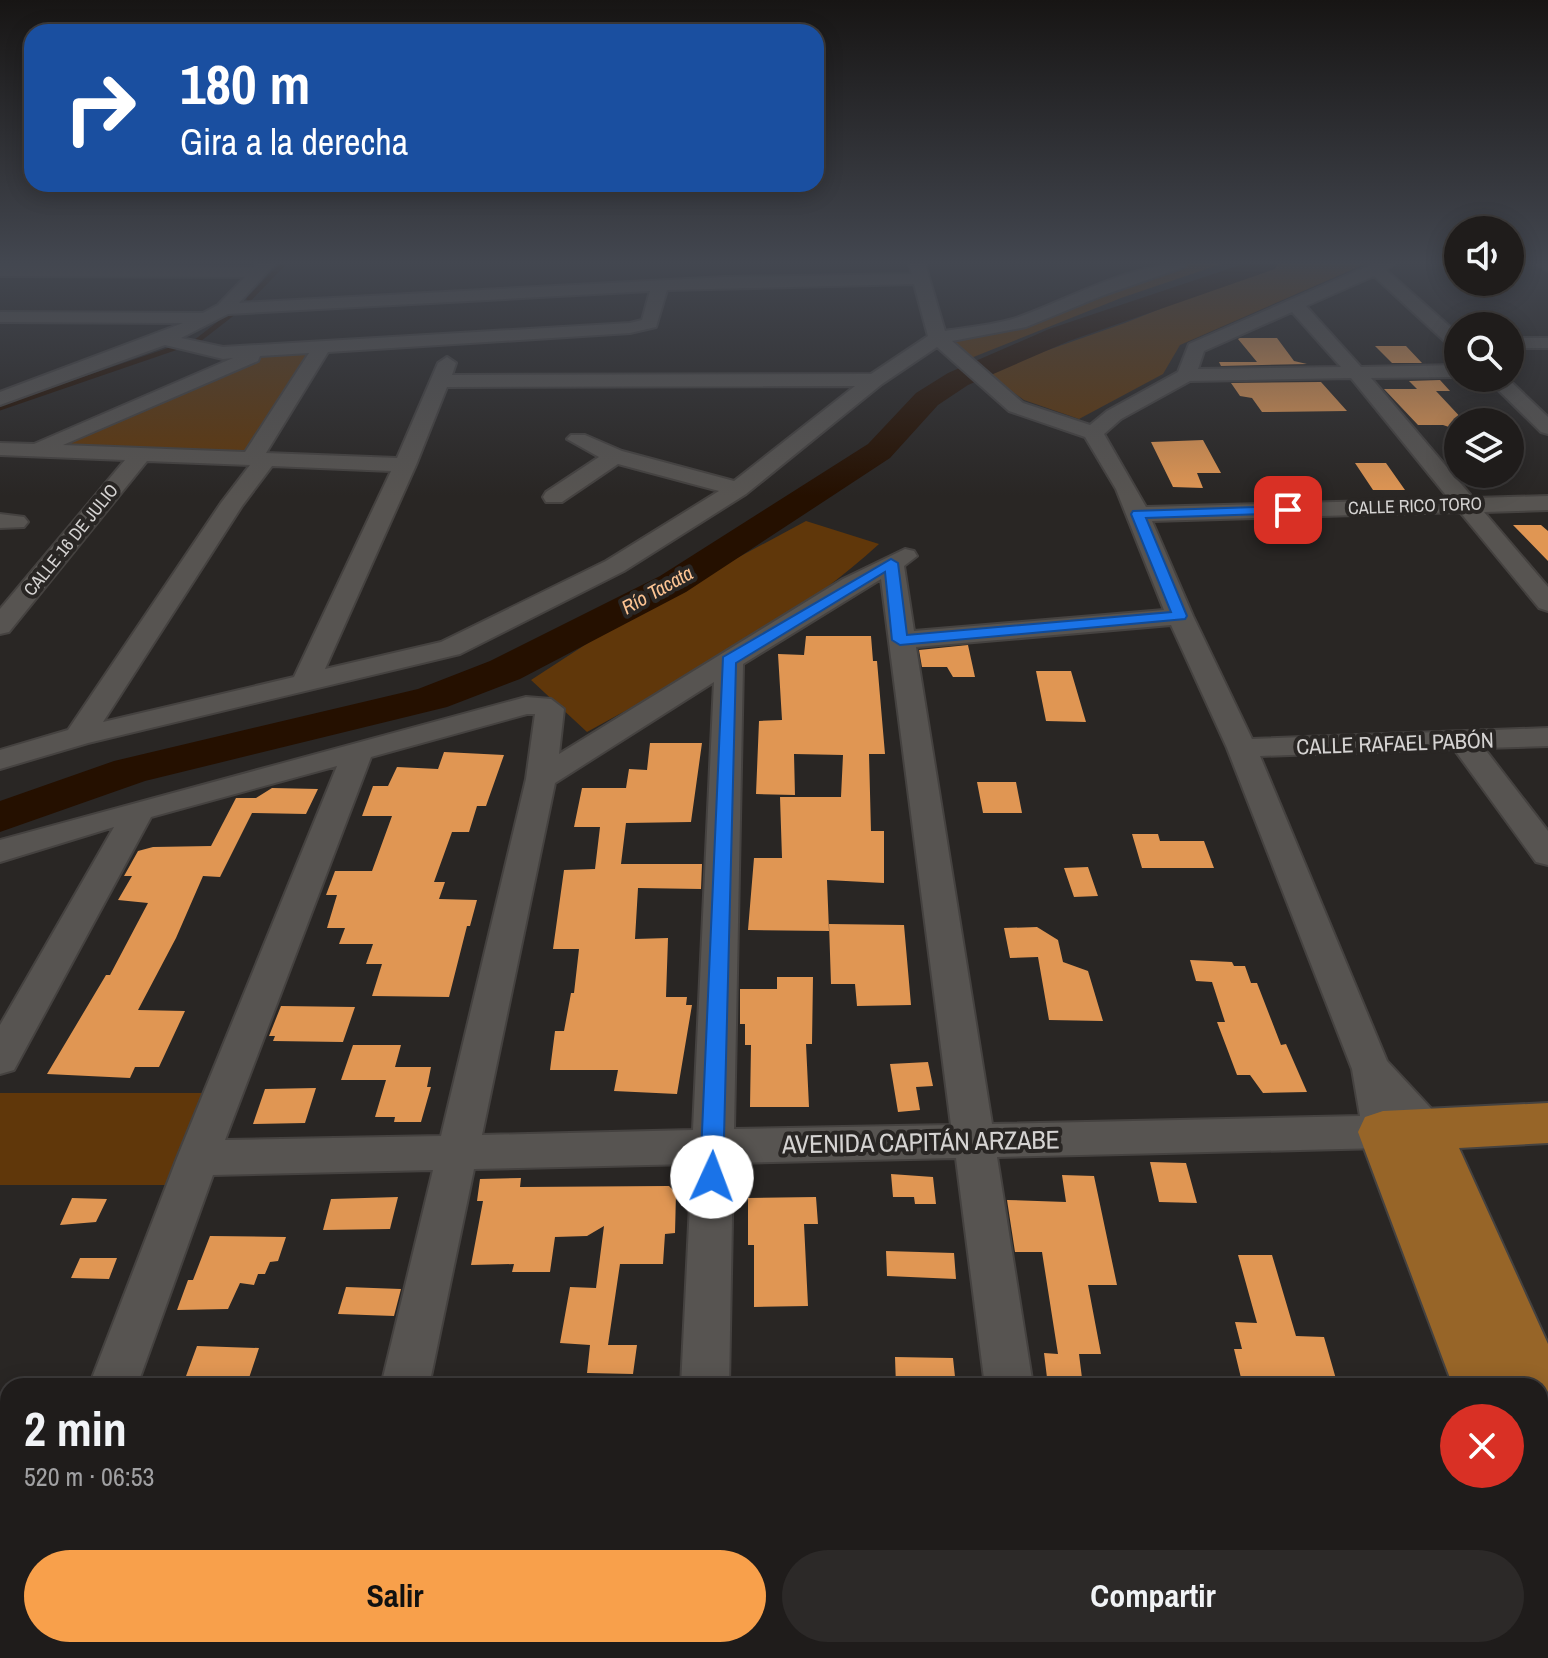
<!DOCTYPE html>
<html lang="es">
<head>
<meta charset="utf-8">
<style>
  :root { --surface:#1f1c1b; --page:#2c2928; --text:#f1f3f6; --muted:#a1a1a3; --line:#3c3a3a; --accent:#f8a04b }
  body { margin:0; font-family:"Archivo Narrow",sans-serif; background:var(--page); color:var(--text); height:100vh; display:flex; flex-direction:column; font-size:30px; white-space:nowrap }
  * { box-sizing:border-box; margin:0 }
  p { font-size:26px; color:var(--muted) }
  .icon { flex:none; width:44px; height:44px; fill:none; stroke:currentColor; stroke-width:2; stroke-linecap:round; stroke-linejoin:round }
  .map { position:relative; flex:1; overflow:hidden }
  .panel { position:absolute; left:0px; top:1378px; width:1548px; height:280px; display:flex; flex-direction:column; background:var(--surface); border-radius:24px 24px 0 0; box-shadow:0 4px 20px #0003,0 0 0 2px var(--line) }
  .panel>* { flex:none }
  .top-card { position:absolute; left:24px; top:24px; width:800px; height:168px; border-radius:24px; box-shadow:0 4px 20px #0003,0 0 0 2px var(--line); background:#1a4fa0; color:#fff; overflow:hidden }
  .tools { position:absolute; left:1444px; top:216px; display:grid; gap:16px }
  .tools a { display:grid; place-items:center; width:80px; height:80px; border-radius:50%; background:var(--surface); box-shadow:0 4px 20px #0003,0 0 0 2px var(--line); font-size:40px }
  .pin { position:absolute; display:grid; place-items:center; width:68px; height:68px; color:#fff; margin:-34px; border-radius:16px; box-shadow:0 4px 12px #0006 }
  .me { position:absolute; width:88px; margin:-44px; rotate:2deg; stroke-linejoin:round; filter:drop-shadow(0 0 6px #0008) }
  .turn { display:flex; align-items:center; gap:28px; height:168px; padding:0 24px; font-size:36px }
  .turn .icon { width:104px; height:104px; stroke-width:2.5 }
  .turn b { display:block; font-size:56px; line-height:68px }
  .round { display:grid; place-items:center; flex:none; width:84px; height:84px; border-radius:42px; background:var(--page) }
  .headline { display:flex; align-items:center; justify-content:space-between; height:136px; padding:0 24px }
  h1 { font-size:48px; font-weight:800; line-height:60px }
  .action { display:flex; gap:16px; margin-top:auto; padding:16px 24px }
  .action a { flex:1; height:92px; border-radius:48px; background:var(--accent); color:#111; font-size:32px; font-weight:800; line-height:92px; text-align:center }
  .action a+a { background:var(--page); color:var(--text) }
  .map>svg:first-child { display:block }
  .green { fill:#60370a }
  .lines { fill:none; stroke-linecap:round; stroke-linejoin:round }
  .stream { stroke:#251000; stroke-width:5 }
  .river { fill:#251000; fill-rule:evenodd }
  .building { fill:#e09653 }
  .minor-casing { stroke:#454240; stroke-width:4 }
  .major-casing { stroke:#454240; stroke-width:4 }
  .minor { fill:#575451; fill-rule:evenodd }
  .major { fill:#976528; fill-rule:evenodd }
  .route { fill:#1a73e8; stroke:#114b97; stroke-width:2 }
  .labels { text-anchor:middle; stroke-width:8; stroke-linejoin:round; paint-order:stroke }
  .far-street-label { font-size:18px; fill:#d5d3d2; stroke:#292624 }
  .far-water-label { font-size:20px; font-style:italic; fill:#fdc493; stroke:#292624 }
  .street-label { font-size:22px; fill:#d5d3d2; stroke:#292624 }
  .near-street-label { font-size:26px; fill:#d5d3d2; stroke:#292624 }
</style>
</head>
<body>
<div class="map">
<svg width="1548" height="1658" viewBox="0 0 1548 1658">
  <rect width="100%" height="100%" fill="#292624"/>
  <path class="green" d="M1189 264H1221L1121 298 971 358 955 342 1024 325 1102 292Z
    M1272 264H1365L1180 345 1163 374 1079 419 1024 400 985 372 1125 323Z
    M312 349 246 452 62 445 268 352Z
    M806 521 879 544C793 623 688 676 587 732L531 680 631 615Z
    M0 1093H211L173 1185H0Z"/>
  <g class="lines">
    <path class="stream" d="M249 299 282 265
      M197 341 233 313
      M0 408 175 348"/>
    <path class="river" d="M1243 264H1278L1275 269 1069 341 968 385 938 405 890 458 686 592 520 679 447 707 145 781 0 832V801L114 761 418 689 490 661 660 576 868 444 916 393 948 373 1049 329Z"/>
  </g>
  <path class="building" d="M1240 338H1277L1294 361 1307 364 1221 366 1219 362H1257L1238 339Z
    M1375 346H1406L1422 363H1392Z
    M1440 380 1450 391H1436L1465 422H1458V430L1443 425H1418L1384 389H1417L1409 381Z
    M1321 382 1347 411 1262 412 1252 398 1240 396 1231 383Z
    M1203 440 1221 473H1197L1203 488 1173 487 1151 442Z
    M1355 463H1386L1405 490H1373Z
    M1513 525H1541L1548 531V561Z
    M806 636H871L873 661H877L885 754H869L871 831H884V883L827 880 829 931 748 930 754 858H782L780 797H841L843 755 794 754 795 795 756 794 759 721 782 720 778 654 804 655Z
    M968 645 975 677H953L947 667H922L919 650Z
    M1036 671H1071L1086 722 1046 721Z
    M650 743H702L691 822 626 823 621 864H702L701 889 638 888 635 939 668 938 666 997H687L686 1005H692L677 1094 614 1091 618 1070H550L555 1031H564L571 993H574L579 949H553L564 870 595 869 600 827H574L582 788H626L629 769 647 770Z
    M444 752 504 755 486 806H477L469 832H452L434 882H445L439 899 477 900 470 926H467L449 997 372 996 382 964H366L373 944H339L345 928H327L337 895H326L335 871H372L392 816H362L373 786H388L397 767 438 769Z
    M977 782H1016L1022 813H983Z
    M272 788 318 789 306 814 252 813 220 877 203 876 176 938 138 1010 185 1011 159 1067H135L130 1078 47 1074 106 975H110L148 903 118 900 132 876H124L138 851 153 847 211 846 236 798H256Z
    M1132 834H1158L1160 841H1204L1214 868H1142Z
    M1088 867 1098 896 1074 897 1064 868Z
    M829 924 904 925 911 1005 857 1006 855 984H831Z
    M1037 927 1058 940 1063 962 1088 971 1103 1021 1049 1020 1038 957 1010 958 1004 928Z
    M1190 960 1232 962 1234 966H1245L1251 983H1257L1281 1045 1286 1044 1307 1092 1263 1093 1250 1075H1237L1217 1022H1225L1212 982 1196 981Z
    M777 977H813L812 1044H806L809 1107H750L751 1045H745V1024H740V989H777Z
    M281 1006 355 1007 343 1042 273 1041 275 1036H269Z
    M353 1045H401L395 1067H431L427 1087H431L421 1122H394L395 1117H375L386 1080H341Z
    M928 1062 933 1086 916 1087 920 1110 898 1112 890 1064Z
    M316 1088 305 1123 253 1124 265 1089Z
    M1150 1162 1186 1163 1197 1203 1159 1202Z
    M891 1174 933 1177 936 1204H915L914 1197H893Z
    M1062 1175 1094 1176 1117 1285H1088L1101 1354H1079L1083 1386H1048L1044 1353 1058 1354 1042 1252H1015L1007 1200 1066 1202Z
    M521 1178 520 1187 669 1186 676 1193 675 1233 665 1234 663 1264H620L608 1345H637L633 1374 587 1373 590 1345 560 1343 570 1287 596 1288 604 1226 587 1236 555 1237 550 1272H512L514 1264 471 1265 483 1201H477L480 1179Z
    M398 1197 390 1229 323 1230 331 1199Z
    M816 1197 818 1224H804L808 1306 754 1307V1245H748V1198Z
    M72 1198 107 1199 96 1222 60 1225Z
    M210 1236 286 1237 278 1261 270 1262 265 1274H258L254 1285 240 1283 228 1309 177 1310 188 1280H193Z
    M886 1251 954 1253 956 1279 887 1276Z
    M1238 1255H1272L1296 1336 1324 1337 1338 1386 1242 1382 1234 1349H1242L1235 1322 1257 1323Z
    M80 1258H117L109 1279 71 1278Z
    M346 1287 401 1289 394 1316 338 1314Z
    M197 1346 259 1348 249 1378 186 1376Z
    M895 1357 953 1358 956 1386H896Z"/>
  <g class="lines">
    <defs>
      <path id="minor" d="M257 264H274L239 303 725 277 912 274 909 264H925L945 331C969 327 996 325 1019 317 1072 298 1128 264 1186 264L1184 267 1104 295 1026 327 952 341 1023 403 1090 425 1107 411 1178 372 1189 344 1373 264H1394L1386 270 1458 334V350L1452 348 1374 276 1306 306 1361 367 1458 365V377L1371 378 1473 498 1548 496V510L1484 512 1548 587V611L1539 608 1460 512 1152 521 1193 616 1252 739 1548 728V746L1484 748 1548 831V865L1536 862 1454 749 1260 756 1387 1061 1439 1117 1445 1129 1439 1141C1424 1146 1415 1145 1403 1132L1397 1144 1383 1148 997 1157 1033 1386H985L956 1158 733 1163 729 1386H681L692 1164 474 1169 429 1386H381L433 1170 213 1175 137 1386H89L177 1158 337 766 151 817 14 1070 0 1074V1025L114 827 0 862V840L526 697 551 699 564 709 559 754 843 579 905 549 914 551 917 556 904 566 914 631 1164 610 1116 489 1085 437 1009 411 937 347 882 384 746 494 624 571 460 654 88 743 0 769V750L68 730 221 503 250 465 147 461 9 632 0 634V609L125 460 0 455V443L34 444 233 358 223 359 165 345 0 405V392L183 323 0 322V312L203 313 218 305 245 277 0 276V266L254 267ZM914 284 928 336 871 374 452 375 456 363 447 357 438 363 397 458 266 453 328 352 630 333 656 327 667 290ZM650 291 642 320 630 323 223 347 181 338 228 314ZM1292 312 1341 367 1198 369 1204 351ZM309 353 245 452 63 445 258 361 260 356ZM1351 378 1449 499 1146 507 1104 434 1121 419 1190 381ZM855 386 734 481 622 451 585 435H571L567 439 599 457 546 492 543 497 546 502H562L618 464 719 491 606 561 441 642 325 669 416 465 447 387ZM272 466 391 471 294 677 103 722 242 506ZM881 579 951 1125 734 1129 743 664ZM1171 625 1227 748 1352 1069 1360 1116 992 1124 916 647ZM714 682 693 1130 482 1135 555 783ZM527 714H535L526 779 441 1136 225 1140 371 757Z
        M1537 264H1548V271Z
        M1510 338H1548V348H1510Z
        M1486 378H1507L1548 417V434L1541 432Z
        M0 514 24 517 28 522 24 527 0 528Z
        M8 1625V1650H43L40 1658H0V1629Z
        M320 1650H376L374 1658H318Z
        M668 1650H724L723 1658H667Z
        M1018 1650H1074L1075 1658H1019Z"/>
      <path id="major" d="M1548 1103V1143L1459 1148 1548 1344V1410L1540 1413V1386H1453L1358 1132 1365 1117 1383 1111Z
        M1540 1488 1548 1491V1571L1540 1568Z"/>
    </defs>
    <use href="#minor" class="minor-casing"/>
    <use href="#major" class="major-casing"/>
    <use href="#minor" class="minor"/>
    <use href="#major" class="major"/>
  </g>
  <linearGradient id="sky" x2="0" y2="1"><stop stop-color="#171514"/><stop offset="0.53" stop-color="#434750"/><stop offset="1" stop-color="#434750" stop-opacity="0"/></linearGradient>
  <rect width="1548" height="496" fill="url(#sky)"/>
  <path class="route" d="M1288 506 1292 507V513L1146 518 1187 616 1185 619 900 645 892 640 885 572 736 663 723 1177 720 1184 712 1187 703 1184 700 1177 723 657 891 559 898 563 907 635 1171 612 1131 514 1133 511Z"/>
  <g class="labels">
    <g class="far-street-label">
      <text transform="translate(1415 506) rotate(-2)" y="6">CALLE RICO TORO</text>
      <text transform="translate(71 540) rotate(-51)" y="6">CALLE 16 DE JULIO</text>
    </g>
    <g class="far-water-label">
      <text transform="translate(657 590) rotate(-29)" y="7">Río Tacata</text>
    </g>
    <g class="street-label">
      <text transform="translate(1395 743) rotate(-2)" y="8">CALLE RAFAEL PABÓN</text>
    </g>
    <g class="near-street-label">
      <text transform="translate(921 1142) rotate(-1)" y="9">AVENIDA CAPITÁN ARZABE</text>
    </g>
  </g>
</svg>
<div class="tools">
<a><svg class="icon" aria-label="sound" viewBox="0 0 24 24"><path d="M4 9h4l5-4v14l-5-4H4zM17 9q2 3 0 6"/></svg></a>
<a><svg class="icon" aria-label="search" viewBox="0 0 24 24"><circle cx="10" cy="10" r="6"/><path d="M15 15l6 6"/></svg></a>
<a><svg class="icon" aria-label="layers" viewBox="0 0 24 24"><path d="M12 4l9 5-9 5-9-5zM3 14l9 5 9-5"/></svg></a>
</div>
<div class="pin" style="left:1288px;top:510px;background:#d93025"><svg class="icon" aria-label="arrive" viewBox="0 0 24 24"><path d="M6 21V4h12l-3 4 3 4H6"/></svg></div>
<svg class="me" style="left:712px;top:1177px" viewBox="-20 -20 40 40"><circle r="19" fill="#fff"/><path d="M0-13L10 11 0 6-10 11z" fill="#1a73e8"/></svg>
<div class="top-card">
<div class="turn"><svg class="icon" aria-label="right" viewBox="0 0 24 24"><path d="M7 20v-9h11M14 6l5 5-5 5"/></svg><div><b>180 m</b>Gira a la derecha</div></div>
</div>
<section class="panel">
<div class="headline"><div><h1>2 min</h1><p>520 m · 06:53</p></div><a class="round" style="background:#d93025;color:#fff"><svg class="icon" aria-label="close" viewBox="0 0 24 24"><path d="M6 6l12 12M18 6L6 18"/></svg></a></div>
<div class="action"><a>Salir</a><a>Compartir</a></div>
</section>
</div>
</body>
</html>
